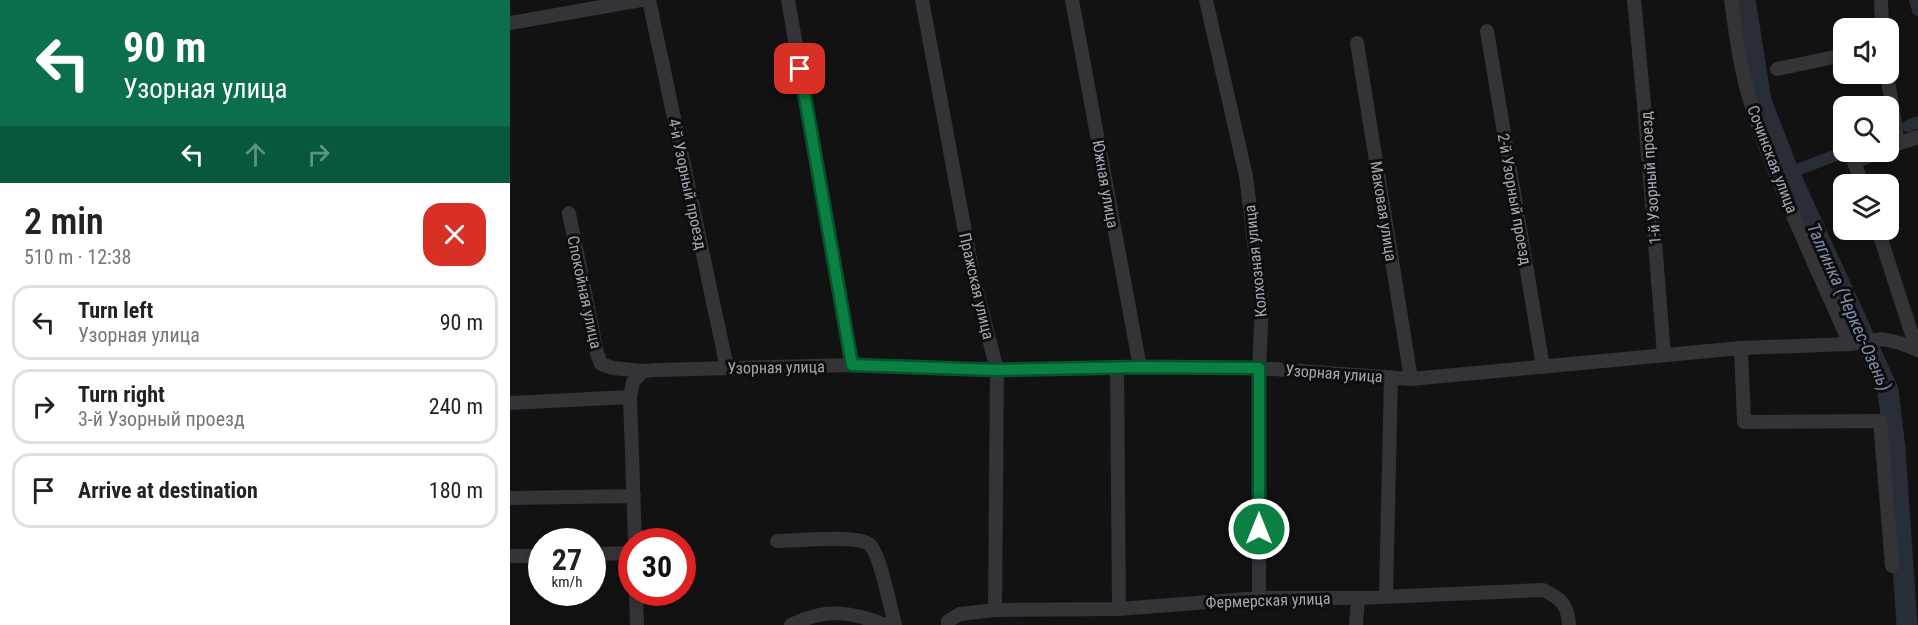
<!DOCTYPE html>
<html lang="en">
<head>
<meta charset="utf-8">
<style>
  :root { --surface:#fff; --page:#f6f6f6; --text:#222; --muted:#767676; --line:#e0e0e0 }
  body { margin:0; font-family:"Roboto Condensed",sans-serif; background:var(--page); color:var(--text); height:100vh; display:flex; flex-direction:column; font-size:22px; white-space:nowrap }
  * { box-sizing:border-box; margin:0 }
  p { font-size:20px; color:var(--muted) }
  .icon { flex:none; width:33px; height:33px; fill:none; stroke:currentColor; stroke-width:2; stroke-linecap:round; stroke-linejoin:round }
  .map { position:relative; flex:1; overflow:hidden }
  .sheet { display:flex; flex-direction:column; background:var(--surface); width:510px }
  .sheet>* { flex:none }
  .hud { background:#0b6e4f; color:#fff; overflow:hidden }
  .tools { position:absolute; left:1323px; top:18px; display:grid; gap:12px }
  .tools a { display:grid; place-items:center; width:66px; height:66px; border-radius:12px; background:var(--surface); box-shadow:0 3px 9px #0003; font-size:30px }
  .speed { position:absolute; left:18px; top:528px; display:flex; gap:12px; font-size:30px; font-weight:700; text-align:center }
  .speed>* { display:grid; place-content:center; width:78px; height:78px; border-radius:50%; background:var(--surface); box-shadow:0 3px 9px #0003; line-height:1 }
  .speed small { font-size:15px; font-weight:400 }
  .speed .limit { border:9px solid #d22; background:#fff; color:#111 }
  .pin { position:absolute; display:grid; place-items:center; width:51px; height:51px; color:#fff; margin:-26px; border-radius:12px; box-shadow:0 3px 9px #0006 }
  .me { position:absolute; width:66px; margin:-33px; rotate:0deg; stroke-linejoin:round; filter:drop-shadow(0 0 4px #0008) }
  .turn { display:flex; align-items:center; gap:21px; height:126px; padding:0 24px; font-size:27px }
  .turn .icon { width:78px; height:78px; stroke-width:2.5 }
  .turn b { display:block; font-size:42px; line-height:51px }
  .lanes { display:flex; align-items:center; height:57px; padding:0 24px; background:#0003; justify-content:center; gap:30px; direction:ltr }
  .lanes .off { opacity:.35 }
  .round { display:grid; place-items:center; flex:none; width:63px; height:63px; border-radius:18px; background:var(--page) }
  .overview { display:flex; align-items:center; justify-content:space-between; height:102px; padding:0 24px }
  h1 { font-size:36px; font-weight:600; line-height:45px }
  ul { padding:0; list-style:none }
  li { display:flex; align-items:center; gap:18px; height:75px; margin:0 12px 9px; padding:0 12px; border:3px solid var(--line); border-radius:18px }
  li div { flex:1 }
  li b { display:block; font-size:22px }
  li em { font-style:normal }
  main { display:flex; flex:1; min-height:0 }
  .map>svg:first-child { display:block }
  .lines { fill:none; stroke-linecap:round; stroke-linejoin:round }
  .canal { stroke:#292e36; stroke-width:12 }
  .river { stroke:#292e36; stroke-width:21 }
  .minor { stroke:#333338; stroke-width:14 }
  .route-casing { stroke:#07532c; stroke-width:15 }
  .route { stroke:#0b8043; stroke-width:10 }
  .labels { text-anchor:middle; stroke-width:6; stroke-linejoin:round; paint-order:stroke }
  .street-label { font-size:16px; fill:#a4a7b3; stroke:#0d0d0e }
  .water-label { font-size:18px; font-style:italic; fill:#7d8fad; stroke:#0d0d0e }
</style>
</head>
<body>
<main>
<section class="sheet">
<div class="hud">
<div class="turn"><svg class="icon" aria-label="left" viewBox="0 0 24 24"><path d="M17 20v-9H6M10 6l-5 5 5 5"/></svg><div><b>90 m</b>Узорная улица</div></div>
<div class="lanes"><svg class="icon" aria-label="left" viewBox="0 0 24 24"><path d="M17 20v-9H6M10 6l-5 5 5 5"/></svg><svg class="icon off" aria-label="ahead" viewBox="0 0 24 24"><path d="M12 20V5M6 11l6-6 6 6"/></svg><svg class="icon off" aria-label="right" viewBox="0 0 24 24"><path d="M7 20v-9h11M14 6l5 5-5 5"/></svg></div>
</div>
<div class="overview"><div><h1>2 min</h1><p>510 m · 12:38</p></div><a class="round" style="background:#d93025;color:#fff"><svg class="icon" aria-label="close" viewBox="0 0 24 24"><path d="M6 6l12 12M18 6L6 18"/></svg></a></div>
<ul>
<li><svg class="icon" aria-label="left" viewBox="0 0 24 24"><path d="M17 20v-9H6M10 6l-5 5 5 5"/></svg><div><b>Turn left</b><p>Узорная улица</p></div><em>90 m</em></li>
<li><svg class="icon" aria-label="right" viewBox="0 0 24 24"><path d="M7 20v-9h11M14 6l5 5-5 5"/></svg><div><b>Turn right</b><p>3-й Узорный проезд</p></div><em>240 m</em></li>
<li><svg class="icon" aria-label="arrive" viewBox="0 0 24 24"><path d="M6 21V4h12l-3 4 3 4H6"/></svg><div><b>Arrive at destination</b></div><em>180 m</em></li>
</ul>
</section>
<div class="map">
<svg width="1408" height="625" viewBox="0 0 1408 625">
  <rect width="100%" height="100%" fill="#121213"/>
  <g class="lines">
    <path class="canal" d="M1405 0 1408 10
      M1398 126 1408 122
      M1279 173 1334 152"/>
    <path class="river" d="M1235 0 1251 101 1279 173 1378 390 1385 449 1397 625"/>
    <path class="minor" d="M139 0 217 368
      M278 0 342 365
      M412 0 464 280 487 370 485 610
      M562 0 630 367
      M696 0 736 176 752 306 749 368V598
      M1124 0 1134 104 1154 355
      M1221 0C1226 36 1231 73 1242 107 1268 189 1306 266 1340 344
      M1371 0 1372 28
      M0 23 131 0
      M977 31 1033 367
      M847 43 901 379
      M1267 69 1334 55
      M1377 74 1388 143
      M1378 147 1408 137
      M1352 184 1344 162 1368 152
      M59 213 87 353 91 364 103 368 133 371
      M1368 230 1407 350
      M1231 348 1234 422 1370 421 1382 566
      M607 368 609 609
      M120 397 125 542
      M0 403 120 397 123 382 133 371 145 370 342 365 487 370 630 367 749 368 901 379 1231 348 1340 344 1372 339 1390 343 1408 350
      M0 498 124 496
      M267 541C285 541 349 534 360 545 370 554 381 610 385 625
      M82 554 122 553
      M0 556H32
      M126 592 127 625
      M876 596 881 377
      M281 625C315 608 341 611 375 625
      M438 625V621L450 614 485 610 609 609 749 598H848L1033 590C1050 598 1058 604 1059 625
      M846 625 848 598"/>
  </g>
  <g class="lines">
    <defs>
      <path id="route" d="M290 69 342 365 487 370 630 367 749 368V529"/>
    </defs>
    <use href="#route" class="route-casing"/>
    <use href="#route" class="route"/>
  </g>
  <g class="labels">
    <g class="street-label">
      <text transform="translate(1263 159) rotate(69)" y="6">Сочинская улица</text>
      <text transform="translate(1140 178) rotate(-94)" y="6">1-й Узорный проезд</text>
      <text transform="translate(178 184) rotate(78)" y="6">4-й Узорный проезд</text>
      <text transform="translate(596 184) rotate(80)" y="6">Южная улица</text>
      <text transform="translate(1005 199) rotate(80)" y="6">2-й Узорный проезд</text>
      <text transform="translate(874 211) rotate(81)" y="6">Маковая улица</text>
      <text transform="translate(745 261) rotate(-96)" y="6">Колхозная улица</text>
      <text transform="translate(467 286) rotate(77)" y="6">Пражская улица</text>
      <text transform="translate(75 292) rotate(78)" y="6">Спокойная улица</text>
      <text transform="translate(266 367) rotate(-1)" y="6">Узорная улица</text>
      <text transform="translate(824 373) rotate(4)" y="6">Узорная улица</text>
      <text transform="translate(758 600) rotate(-2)" y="6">Фермерская улица</text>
    </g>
    <g class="water-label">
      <text transform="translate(1339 307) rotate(66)" y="6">Талгинка (Черкес-Озень)</text>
    </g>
  </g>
</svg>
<div class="tools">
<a><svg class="icon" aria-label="sound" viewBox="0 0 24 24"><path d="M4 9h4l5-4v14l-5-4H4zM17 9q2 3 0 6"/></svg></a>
<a><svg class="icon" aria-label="search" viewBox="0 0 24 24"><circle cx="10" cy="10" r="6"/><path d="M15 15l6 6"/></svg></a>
<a><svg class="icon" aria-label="layers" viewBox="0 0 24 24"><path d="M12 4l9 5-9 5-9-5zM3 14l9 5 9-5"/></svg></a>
</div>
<div class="speed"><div>27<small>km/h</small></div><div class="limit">30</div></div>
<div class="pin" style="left:290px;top:69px;background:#d93025"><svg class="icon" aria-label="arrive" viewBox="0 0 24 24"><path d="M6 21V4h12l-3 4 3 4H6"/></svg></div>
<svg class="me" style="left:749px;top:529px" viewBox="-20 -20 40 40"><circle r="17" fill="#0b8043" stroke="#fff" stroke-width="3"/><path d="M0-11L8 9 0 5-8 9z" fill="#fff"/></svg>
</div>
</main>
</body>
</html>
